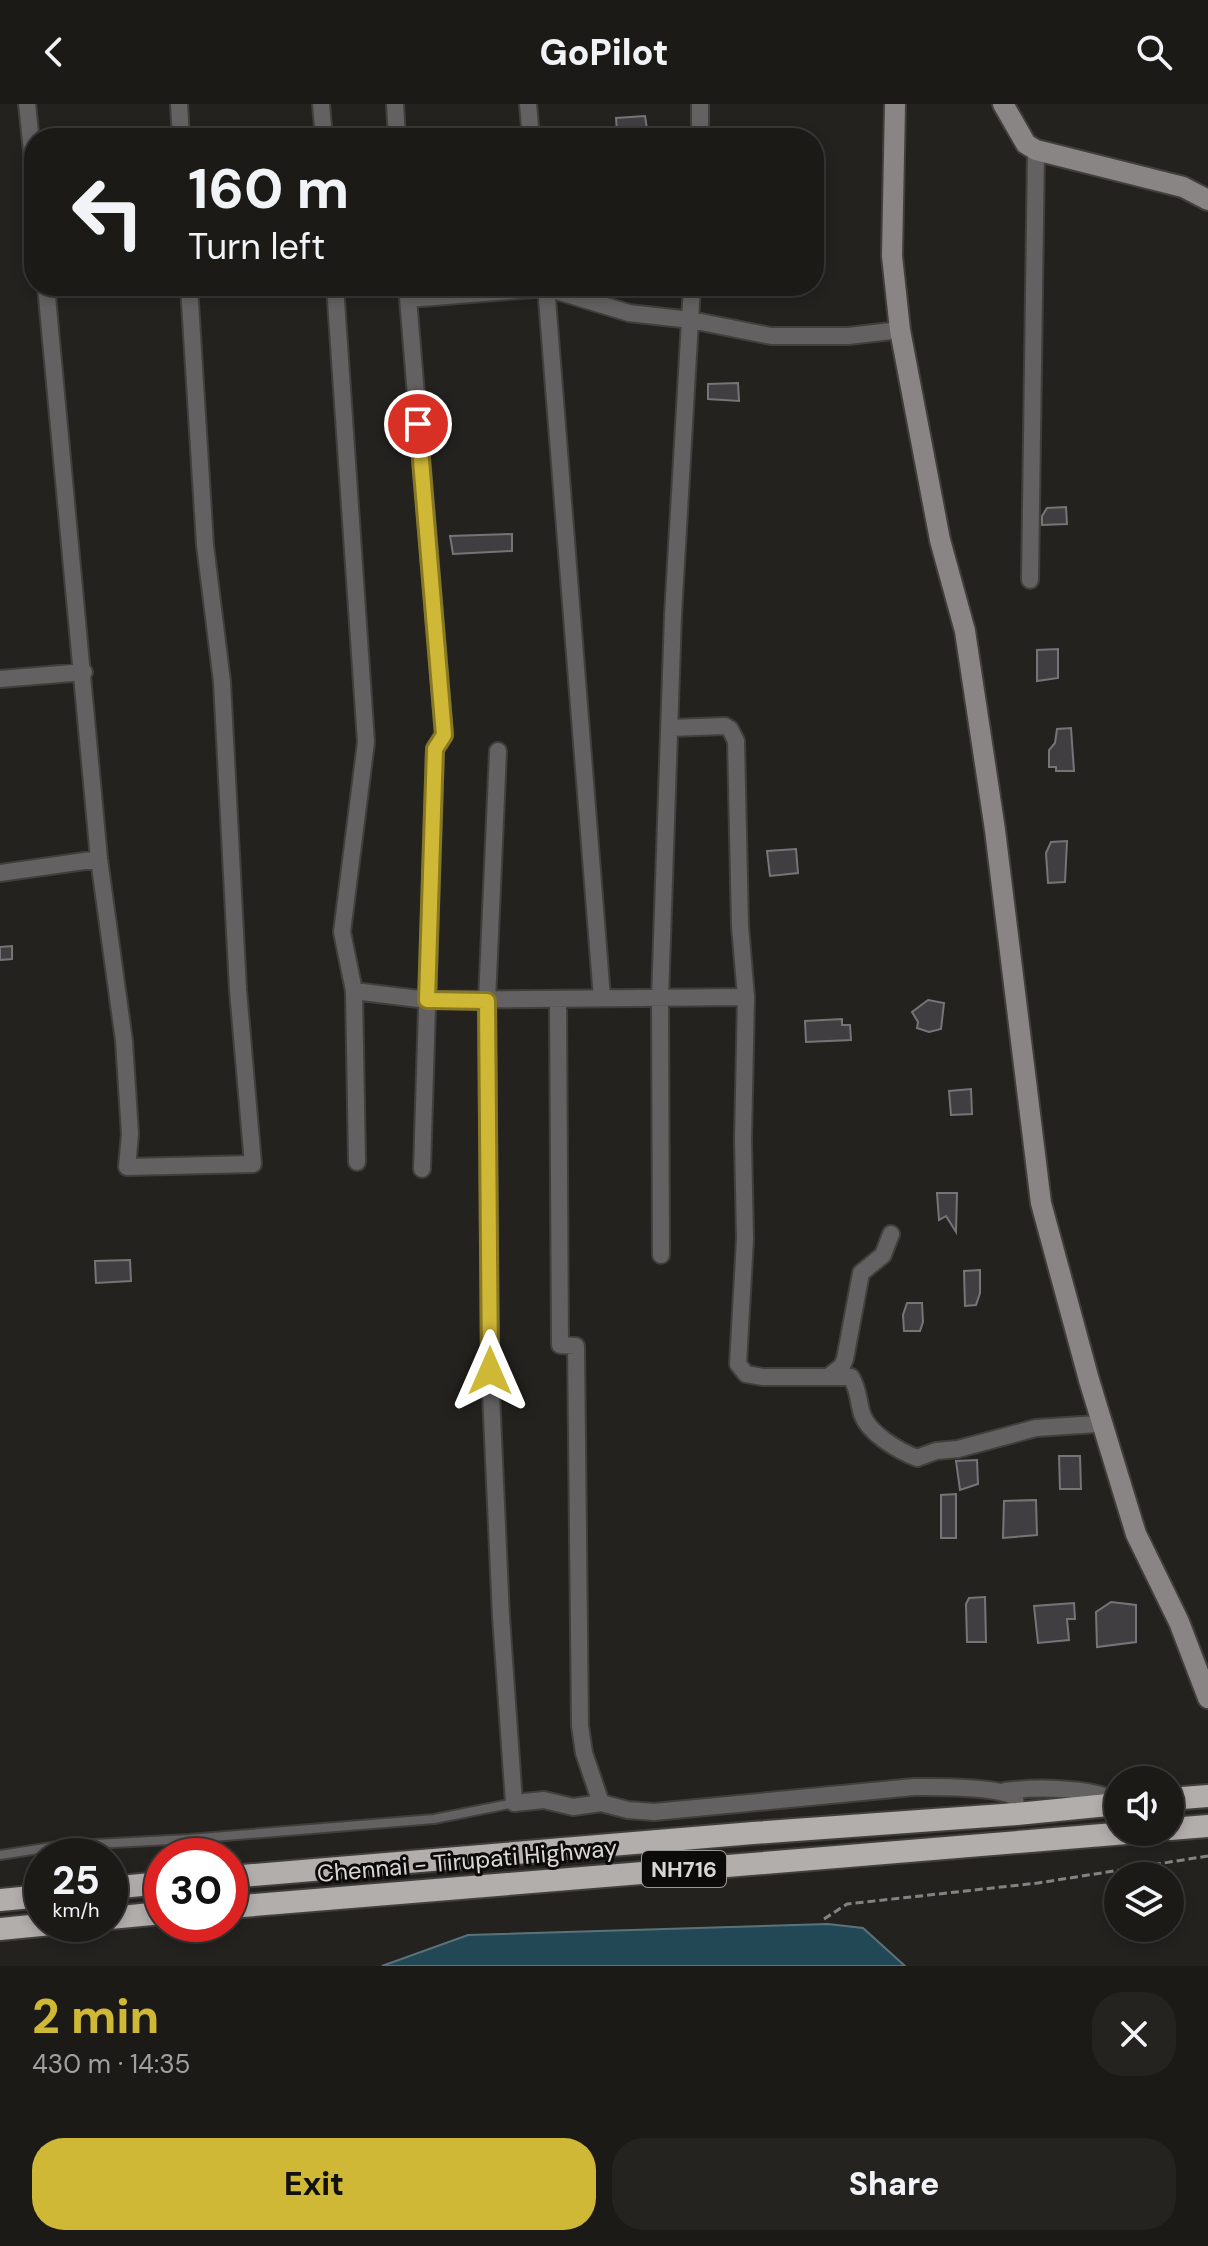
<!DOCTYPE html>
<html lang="en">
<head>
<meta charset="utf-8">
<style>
  :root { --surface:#1b1a17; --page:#242320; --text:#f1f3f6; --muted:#a0a1a1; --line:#393836; --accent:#d0b837 }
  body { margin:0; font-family:"DM Sans",sans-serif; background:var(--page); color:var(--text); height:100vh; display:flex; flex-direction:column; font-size:30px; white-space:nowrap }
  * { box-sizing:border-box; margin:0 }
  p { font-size:26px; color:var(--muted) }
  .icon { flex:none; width:44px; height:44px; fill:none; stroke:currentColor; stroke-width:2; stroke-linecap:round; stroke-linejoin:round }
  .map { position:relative; height:1862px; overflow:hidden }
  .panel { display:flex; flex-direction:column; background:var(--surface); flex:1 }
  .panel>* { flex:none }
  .guide { position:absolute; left:24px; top:24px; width:800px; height:168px; border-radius:32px; box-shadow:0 4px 12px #0003,0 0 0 2px var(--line); background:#1b1a17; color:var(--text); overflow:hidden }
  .tools { position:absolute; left:1104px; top:1662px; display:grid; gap:16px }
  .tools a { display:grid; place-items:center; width:80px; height:80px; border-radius:50%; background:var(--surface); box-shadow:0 4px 12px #0003,0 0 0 2px var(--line); font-size:40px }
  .speed { position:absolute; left:24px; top:1734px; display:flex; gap:16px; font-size:40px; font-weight:700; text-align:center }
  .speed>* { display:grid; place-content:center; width:104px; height:104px; border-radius:50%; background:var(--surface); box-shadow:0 4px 12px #0003,0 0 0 2px var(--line); line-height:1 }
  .speed small { font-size:20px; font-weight:400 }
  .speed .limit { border:12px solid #d22; background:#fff; color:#111 }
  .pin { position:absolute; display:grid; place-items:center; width:68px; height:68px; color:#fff; margin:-34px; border:4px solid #fff; border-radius:50%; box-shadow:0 2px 8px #0007 }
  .me { position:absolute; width:88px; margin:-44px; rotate:0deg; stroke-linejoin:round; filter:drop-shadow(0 0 6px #0008) }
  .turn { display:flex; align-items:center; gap:28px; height:168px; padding:0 32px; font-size:36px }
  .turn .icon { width:104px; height:104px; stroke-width:2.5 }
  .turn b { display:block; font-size:56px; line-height:68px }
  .round { display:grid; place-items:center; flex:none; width:84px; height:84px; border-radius:32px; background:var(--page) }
  .overview { display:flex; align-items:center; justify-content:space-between; height:136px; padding:0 32px }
  h1 { font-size:48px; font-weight:800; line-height:60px; color:var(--accent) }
  .primary-button { display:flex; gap:16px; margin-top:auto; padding:16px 32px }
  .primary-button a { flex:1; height:92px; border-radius:32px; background:var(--accent); color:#111; font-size:32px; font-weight:800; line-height:92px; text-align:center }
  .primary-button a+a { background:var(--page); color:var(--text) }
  header { display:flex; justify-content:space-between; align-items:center; height:104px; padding:0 32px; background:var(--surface); font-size:36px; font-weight:800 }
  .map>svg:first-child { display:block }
  .water { fill:#234855; stroke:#5a737b; stroke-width:2 }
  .building { fill:#403e41; stroke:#777478; stroke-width:2 }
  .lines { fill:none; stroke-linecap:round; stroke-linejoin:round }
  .service-casing { stroke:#413f3c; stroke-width:12 }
  .minor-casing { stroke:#413f3c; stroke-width:20 }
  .secondary-casing { stroke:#413f3c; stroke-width:24 }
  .trunk-casing { stroke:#413f3c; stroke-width:26 }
  .path { stroke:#858381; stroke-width:3; stroke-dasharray:8 4; stroke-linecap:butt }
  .service { stroke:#636161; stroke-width:8 }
  .minor { stroke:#636161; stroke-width:16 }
  .secondary { stroke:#898584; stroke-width:20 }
  .trunk { stroke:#b2aeac; stroke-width:22 }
  .route-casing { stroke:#877824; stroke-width:20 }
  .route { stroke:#d0b837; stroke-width:14 }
  .labels { text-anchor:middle; stroke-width:6; stroke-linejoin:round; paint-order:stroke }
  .shield { fill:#0c0b0a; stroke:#9c9a98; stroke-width:2 }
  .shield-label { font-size:22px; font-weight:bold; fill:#d9d7d5 }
  .street-label { font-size:24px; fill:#d9d7d5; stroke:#0c0b0a }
</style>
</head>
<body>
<header><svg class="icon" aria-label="back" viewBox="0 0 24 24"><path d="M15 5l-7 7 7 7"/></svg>GoPilot<svg class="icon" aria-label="search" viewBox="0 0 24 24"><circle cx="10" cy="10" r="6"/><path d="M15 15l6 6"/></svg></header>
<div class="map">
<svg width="1208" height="1862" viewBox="0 0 1208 1862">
  <rect width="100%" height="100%" fill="#24221f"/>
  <path class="water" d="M828 1820 863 1824 905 1862H382L468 1831Z"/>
  <path class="building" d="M645 12 647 25 617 28 616 14Z
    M738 279 739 297 708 295V280Z
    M1066 403 1067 420 1042 421V412L1047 404Z
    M512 430V447L453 450 450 432Z
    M1058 545V574L1037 577V546Z
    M1071 624 1074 667H1056V663H1049V646L1055 639 1057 625Z
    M1067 737 1065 778 1048 779 1046 749 1051 738Z
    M796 745 798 769 770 772 767 747Z
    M12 842V855L0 856V843Z
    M928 896 944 899 941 925 929 928 917 924 918 918 912 908Z
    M842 915V921H850L851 936 806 938 805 917Z
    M971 985 972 1010 951 1011 949 987Z
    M937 1089H957L956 1128 946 1112 939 1116Z
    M130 1156 131 1177 96 1179 95 1157Z
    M980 1166V1189L976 1201 965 1202 964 1167Z
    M907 1199H922L923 1218 920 1227H904L903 1211Z
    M1059 1352H1080L1081 1385H1060Z
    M977 1356 978 1380 960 1386 956 1357Z
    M956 1390V1434H941V1391Z
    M1036 1396 1037 1431 1003 1434 1004 1397Z
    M985 1493 986 1538H967L966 1500 969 1494Z
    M1111 1498 1136 1501V1538L1097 1543 1096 1508Z
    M1074 1499 1075 1515H1067L1069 1536 1038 1539 1034 1502Z"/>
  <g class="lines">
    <defs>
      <path id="service" d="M0 1751 58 1742 188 1735 434 1715 514 1699"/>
      <path id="minor" d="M27 0 34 66
        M179 0 181 34
        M321 0 324 34
        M395 0 397 34
        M528 0 531 34
        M700 0V34
        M46 182 99 755 124 937 130 1030 127 1063 253 1060 238 886 222 578 205 441 189 182
        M335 182 366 638 342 828 354 887 357 1058
        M407 182 444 631 435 645 422 1065
        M546 182 602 894
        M408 195 547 184 629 209 691 216 771 232H848L900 226
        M1030 476 1036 46
        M0 575 84 568
        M670 624 725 622 730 625 736 637 740 822 746 893 743 1036 745 1135 738 1260 746 1270 763 1273H851C859 1286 858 1297 862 1310 869 1330 899 1347 917 1354L936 1347 958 1345 1036 1324 1097 1320 1104 1324
        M498 647 487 897 490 1267 501 1513 514 1699 544 1696 573 1703 601 1699
        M0 769 99 755
        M354 887 427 896 746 893
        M558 896 560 1241 576 1242 580 1622 584 1649 601 1699 628 1706 654 1708 914 1683C937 1683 997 1682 1015 1693L1017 1710
        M661 1151 660 894 673 511 692 182
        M828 1273 842 1262 845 1255 861 1169 883 1151 891 1130
        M1005 1687C1034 1683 1089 1683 1114 1696"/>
      <path id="secondary" d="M895 0 892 152 900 226 940 436 965 527 995 726 1041 1099 1089 1276 1136 1430 1179 1518 1208 1594
        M1003 0 1026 40 1036 46 1183 83 1208 96"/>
      <path id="trunk" d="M1170 1695 1208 1692
        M1170 1725 1208 1722
        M230 1773 753 1729 1017 1710 1118 1700
        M110 1784 162 1779
        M0 1796 42 1792
        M230 1803 1139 1728
        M110 1814 162 1809
        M0 1825 51 1820"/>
    </defs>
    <use href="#service" class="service-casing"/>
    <use href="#minor" class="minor-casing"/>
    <use href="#secondary" class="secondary-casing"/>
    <use href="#trunk" class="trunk-casing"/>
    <path class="path" d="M824 1815 847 1800 1038 1779 1208 1752"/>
    <use href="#service" class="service"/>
    <use href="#minor" class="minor"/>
    <use href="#secondary" class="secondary"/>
    <use href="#trunk" class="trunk"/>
  </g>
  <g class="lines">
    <defs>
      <path id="route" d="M418 320 444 631 435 645 427 896 487 897 490 1267"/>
    </defs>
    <use href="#route" class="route-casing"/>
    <use href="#route" class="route"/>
  </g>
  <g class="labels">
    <rect class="shield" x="642" y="1747" width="84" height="36" rx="6"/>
    <g class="shield-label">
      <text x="684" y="1773">NH716</text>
    </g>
    <g class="street-label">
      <text transform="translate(467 1757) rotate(-5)" y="8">Chennai - Tirupati Highway</text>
    </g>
  </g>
</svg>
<div class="tools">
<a><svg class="icon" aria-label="sound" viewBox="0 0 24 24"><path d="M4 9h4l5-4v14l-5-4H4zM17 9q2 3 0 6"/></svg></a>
<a><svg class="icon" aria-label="layers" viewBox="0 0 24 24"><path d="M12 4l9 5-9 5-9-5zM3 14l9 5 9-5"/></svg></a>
</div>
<div class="speed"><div>25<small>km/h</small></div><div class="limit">30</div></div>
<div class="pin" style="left:418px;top:320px;background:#d93025"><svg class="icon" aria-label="arrive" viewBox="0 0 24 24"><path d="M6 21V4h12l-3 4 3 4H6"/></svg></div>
<svg class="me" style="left:490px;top:1267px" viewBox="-20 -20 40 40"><path d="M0-17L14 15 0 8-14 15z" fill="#d0b837" stroke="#fff" stroke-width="4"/></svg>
<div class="guide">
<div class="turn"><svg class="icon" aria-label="left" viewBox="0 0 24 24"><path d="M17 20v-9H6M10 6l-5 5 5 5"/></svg><div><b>160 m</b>Turn left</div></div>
</div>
</div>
<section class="panel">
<div class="overview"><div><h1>2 min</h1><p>430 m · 14:35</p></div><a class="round"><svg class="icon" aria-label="close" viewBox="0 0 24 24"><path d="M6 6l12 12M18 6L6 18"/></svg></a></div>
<div class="primary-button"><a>Exit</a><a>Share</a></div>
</section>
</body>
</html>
